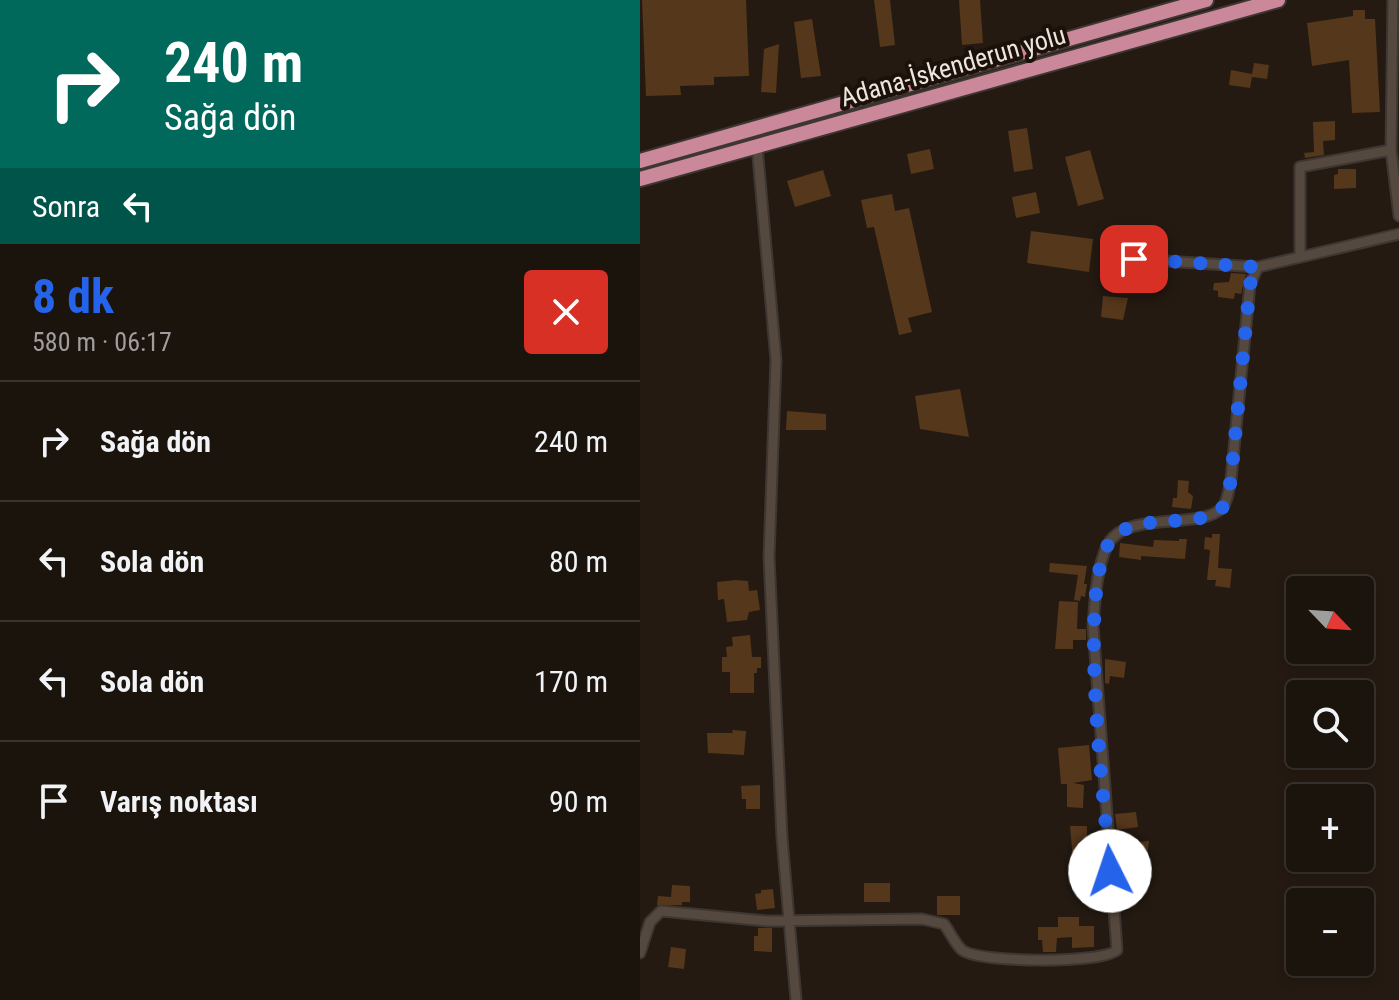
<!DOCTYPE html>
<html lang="tr">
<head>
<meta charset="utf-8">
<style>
  :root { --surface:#1b140d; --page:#28211b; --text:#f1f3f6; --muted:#a09e9d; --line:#39332e; --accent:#2563eb }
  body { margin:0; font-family:"Roboto Condensed",sans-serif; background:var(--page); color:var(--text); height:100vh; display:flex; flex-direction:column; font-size:30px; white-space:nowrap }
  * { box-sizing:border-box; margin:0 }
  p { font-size:26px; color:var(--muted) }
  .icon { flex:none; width:44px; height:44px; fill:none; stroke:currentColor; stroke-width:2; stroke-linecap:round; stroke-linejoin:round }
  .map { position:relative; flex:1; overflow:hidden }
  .panel { display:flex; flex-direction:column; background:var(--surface); width:640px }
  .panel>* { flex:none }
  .banner { background:#00695c; color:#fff; overflow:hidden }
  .needle { width:52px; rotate:115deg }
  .buttons { position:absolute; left:646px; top:576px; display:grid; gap:16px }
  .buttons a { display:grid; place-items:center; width:88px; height:88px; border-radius:8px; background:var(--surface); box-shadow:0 4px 12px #0003,0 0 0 2px var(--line); font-size:40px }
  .pin { position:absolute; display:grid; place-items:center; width:68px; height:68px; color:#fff; margin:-34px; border-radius:16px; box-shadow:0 4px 12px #0006 }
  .me { position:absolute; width:88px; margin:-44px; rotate:356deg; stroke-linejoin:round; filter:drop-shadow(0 0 6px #0008) }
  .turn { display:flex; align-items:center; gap:28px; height:168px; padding:0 32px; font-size:36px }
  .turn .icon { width:104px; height:104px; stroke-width:2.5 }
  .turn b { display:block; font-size:56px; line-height:68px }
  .then { display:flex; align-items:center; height:76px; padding:0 32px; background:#0003; gap:16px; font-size:30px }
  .round { display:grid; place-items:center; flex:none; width:84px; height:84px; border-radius:8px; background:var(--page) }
  .head { display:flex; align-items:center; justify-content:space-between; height:136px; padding:0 32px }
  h1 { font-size:48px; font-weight:700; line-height:60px; color:var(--accent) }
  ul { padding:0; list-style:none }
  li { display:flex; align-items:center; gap:24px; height:120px; padding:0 32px; border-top:2px solid var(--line) }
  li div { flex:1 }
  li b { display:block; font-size:30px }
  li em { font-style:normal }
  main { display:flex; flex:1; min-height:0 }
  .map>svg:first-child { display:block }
  .building { fill:#55371b }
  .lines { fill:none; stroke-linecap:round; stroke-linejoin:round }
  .minor-casing { stroke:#3e3632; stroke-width:13 }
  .trunk-casing { stroke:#3e3632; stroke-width:18 }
  .minor { stroke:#55483e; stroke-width:9 }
  .trunk { stroke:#ca889a; stroke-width:14 }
  .route { stroke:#2563eb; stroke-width:14; stroke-dasharray:0 25.2 }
  .labels { text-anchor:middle; stroke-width:8; stroke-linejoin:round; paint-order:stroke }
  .street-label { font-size:26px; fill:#ede5df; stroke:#1b1108 }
</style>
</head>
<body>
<main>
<section class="panel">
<div class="banner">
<div class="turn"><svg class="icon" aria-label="right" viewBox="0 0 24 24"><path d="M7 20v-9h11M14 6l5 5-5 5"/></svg><div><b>240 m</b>Sağa dön</div></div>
<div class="then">Sonra<svg class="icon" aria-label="left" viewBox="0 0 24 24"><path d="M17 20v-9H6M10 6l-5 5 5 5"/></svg></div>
</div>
<div class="head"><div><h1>8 dk</h1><p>580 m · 06:17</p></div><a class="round" style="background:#d93025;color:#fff"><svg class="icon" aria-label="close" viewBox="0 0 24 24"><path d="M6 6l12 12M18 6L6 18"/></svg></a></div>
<ul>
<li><svg class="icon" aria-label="right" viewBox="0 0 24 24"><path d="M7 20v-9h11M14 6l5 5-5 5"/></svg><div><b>Sağa dön</b></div><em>240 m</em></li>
<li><svg class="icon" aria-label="left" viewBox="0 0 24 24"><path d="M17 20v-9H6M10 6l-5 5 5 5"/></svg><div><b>Sola dön</b></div><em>80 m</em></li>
<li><svg class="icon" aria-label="left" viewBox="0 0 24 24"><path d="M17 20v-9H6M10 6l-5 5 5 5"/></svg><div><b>Sola dön</b></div><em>170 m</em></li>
<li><svg class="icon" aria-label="arrive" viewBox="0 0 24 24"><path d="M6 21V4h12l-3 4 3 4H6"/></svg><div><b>Varış noktası</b></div><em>90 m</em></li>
</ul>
</section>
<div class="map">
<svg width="759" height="1000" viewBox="0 0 759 1000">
  <rect width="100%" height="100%" fill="#241a11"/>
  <path class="building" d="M2 0H106L109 76 74 77V85L40 86 41 95 6 96Z
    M234 0H250L255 45 240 47Z
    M319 0H340L343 43 322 45Z
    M713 10H725V19H735L740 112 712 113 709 60 672 66 667 23 713 16Z
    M172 19 181 76 161 78 154 22Z
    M139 44 136 93 121 92 124 49Z
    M614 63 629 65 627 79 612 77 610 88 589 85 591 70 612 74Z
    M695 121V140L683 141 684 155 665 158 664 153 674 152 673 122Z
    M387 128 393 169 374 172 368 131Z
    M290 149 294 169 271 174 267 154Z
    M450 150 464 199 438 206 425 157Z
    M698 169H716V188L694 189V175L698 174Z
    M183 170 191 196 155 207 147 181Z
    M396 192 400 213 376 218 372 197Z
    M252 194 255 211 269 208 292 312 268 318 272 332 259 335 234 227 227 228 221 200Z
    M391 231 453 239 449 272 387 263Z
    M591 273 606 274 601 294 595 293 594 299 578 297V291L573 290 574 283 589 282Z
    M463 296 488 298 483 320 461 317Z
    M320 389 329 437 280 429 275 396Z
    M147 411 186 414V430H146Z
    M538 480 549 481 548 492 553 496 551 509 532 507 533 498H537Z
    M572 534H580L578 568 592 569 590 588 575 586 576 580H567L570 550 564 549 565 537 572 538Z
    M539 539H547L545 559 501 556V560L479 557 480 543 513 547 514 540 539 541Z
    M410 563 447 566 444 584H447L445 597 441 596 440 601 434 600 438 575 409 572Z
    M96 580 108 581 109 591 117 590 120 610 109 612 107 620 87 622 84 599 78 600 77 582Z
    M419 601 438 602 437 629H446V640H433V649H415Z
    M110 635 112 657H121V668H117V673H114V693H90V672H82V657H87L86 647 93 646 92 637Z
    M465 659 486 662 484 678 470 676 469 684 465 683Z
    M92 730 106 731 104 755 68 753 67 733H93Z
    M449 745 452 780 433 783 444 785 443 808 427 807V784H421L418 748Z
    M120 785V809H106V799H102L101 786Z
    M496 812 498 827 477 830 475 814Z
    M430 826H447V845H440V859L433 860Z
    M509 841 508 850H494L495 861 491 862 492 900H488L489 908H481L477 844Z
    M224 883H250V902H224Z
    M32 885 50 886V902H42V905H17L18 896 31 897Z
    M133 889 135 908 117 910 115 894 121 893V890Z
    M297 896H320V915H297Z
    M418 917H439V926H454V947L432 948V937L417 938 416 952H403L402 940H398V927H418Z
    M118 928H132V952L114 951V936H118Z
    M31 947 46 949 44 969 28 967Z"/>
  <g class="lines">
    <defs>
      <path id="minor" d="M117 146 136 360 129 557 142 838 156 1000
        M751 150 753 0
        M660 257V167L751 150 759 216
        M494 259 618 267
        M0 953 10 922 21 911 127 921 282 919 304 924C310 932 315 944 322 950 338 963 462 964 477 950L453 626C455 601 456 570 467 546 484 509 560 531 582 508 588 501 589 488 591 479L610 284 618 267 759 234"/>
      <path id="trunk" d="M0 161 566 0
        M0 179 638 0"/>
    </defs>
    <use href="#minor" class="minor-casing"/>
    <use href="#trunk" class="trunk-casing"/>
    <use href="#minor" class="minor"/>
    <use href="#trunk" class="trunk"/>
  </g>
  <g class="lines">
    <path class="route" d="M470 871C465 804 437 593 469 543 490 509 562 531 582 508 588 501 589 488 591 479L610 284 618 267 494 259"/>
  </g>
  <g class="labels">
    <g class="street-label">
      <text transform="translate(313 66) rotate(-16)" y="9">Adana-İskenderun yolu</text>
    </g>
  </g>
</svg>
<div class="buttons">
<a><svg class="needle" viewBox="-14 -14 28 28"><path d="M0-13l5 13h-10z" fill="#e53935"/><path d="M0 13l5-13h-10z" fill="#a09e9d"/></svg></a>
<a><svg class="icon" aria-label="search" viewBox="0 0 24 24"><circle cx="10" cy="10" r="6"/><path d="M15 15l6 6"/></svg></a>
<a>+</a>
<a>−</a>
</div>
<div class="pin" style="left:494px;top:259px;background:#d93025"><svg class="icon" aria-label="arrive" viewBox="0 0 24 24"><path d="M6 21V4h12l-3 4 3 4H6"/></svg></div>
<svg class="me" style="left:470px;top:871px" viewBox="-20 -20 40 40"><circle r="19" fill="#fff"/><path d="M0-13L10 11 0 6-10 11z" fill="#2563eb"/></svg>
</div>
</main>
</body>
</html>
